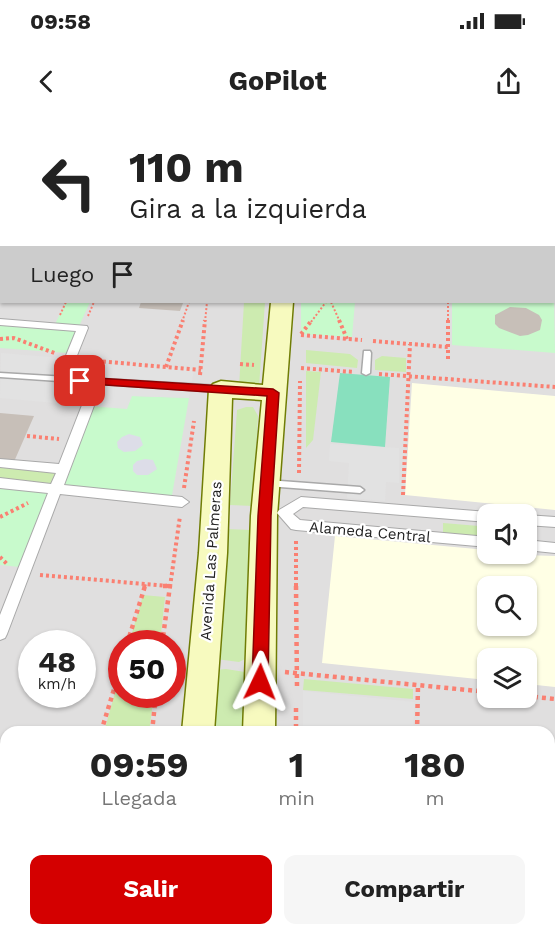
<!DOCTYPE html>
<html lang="es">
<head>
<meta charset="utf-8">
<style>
  :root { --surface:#fff; --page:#f6f6f6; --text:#222; --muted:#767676; --accent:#d40000 }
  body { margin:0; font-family:"Work Sans",sans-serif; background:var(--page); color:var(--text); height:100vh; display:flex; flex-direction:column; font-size:22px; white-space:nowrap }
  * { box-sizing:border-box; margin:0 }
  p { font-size:20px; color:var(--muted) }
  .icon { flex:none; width:33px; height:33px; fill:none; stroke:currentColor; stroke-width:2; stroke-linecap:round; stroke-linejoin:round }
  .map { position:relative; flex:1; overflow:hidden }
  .drawer { position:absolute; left:0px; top:606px; width:555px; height:210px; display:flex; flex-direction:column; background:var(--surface); border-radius:18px 18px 0 0; box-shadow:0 2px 4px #0004 }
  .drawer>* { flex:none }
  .guide { position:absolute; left:0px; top:0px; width:555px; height:183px; box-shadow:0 2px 4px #0004; background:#fff; color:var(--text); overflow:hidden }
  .tools { position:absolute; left:477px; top:384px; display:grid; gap:12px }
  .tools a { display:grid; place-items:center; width:60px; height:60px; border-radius:12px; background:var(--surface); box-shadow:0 2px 4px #0004; font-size:30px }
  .speed { position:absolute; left:18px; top:510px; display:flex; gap:12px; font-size:30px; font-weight:700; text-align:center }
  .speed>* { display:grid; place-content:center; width:78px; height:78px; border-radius:50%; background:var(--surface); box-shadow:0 2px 4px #0004; line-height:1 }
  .speed small { font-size:15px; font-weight:400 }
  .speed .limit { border:9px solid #d22; background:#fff; color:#111 }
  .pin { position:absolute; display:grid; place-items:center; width:51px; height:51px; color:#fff; margin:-26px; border-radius:12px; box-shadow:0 3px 9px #0006 }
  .me { position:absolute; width:66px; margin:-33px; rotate:2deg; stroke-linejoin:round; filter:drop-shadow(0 0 4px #0008) }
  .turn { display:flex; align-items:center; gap:21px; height:126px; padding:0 30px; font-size:27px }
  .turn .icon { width:78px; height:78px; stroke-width:2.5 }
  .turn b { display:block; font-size:42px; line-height:51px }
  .then { display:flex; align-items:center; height:57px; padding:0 30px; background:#0003; gap:12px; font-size:22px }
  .eta { display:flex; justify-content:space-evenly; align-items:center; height:102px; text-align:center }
  .eta b { font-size:36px; font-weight:700; line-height:42px }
  .primary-button { display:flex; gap:12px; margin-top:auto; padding:12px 30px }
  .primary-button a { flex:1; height:69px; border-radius:12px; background:var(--accent); color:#fff; font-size:24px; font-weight:700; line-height:69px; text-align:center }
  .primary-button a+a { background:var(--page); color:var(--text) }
  .status { display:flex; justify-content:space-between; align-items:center; height:42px; padding:0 30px; background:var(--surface); direction:ltr }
  .status svg { height:16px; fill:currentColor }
  header { display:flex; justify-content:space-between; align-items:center; height:78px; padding:0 30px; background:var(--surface); font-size:27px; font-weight:700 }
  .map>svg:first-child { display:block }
  .residential { fill:#e0dfdf; fill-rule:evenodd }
  .education { fill:#ffffe5; fill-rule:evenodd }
  .grass { fill:#cdebb0 }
  .park { fill:#c8facc }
  .pitch { fill:#88e0be }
  .parking { fill:#e2e2e2 }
  .plaza { fill:#dddde8 }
  .building { fill:#c7bfb8 }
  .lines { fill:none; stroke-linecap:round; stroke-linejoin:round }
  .service-casing { stroke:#a9a9a9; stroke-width:3 }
  .pedestrian-casing { stroke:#a9a9a9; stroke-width:2 }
  .minor-casing { stroke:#a9a9a9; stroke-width:3 }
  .tertiary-casing { stroke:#a9a9a9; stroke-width:4 }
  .secondary-casing { stroke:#707d05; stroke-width:3 }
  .path-far2 { stroke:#fa8072; stroke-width:2; stroke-dasharray:2 2; stroke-linecap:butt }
  .path-far1 { stroke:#fa8072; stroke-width:4; stroke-dasharray:3 3; stroke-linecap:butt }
  .path { stroke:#fa8072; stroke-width:4.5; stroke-dasharray:4 4; stroke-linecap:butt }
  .service { fill:#fff; fill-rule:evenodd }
  .pedestrian { fill:#fff; fill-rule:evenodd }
  .minor { fill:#fff; fill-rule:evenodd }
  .tertiary { fill:#fff; fill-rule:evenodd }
  .secondary { fill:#f7fabf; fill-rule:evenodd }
  .route { fill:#d40000; stroke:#8a0000; stroke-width:1.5 }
  .labels { text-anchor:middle; stroke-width:4.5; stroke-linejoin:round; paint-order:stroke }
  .street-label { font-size:15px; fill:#222; stroke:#fff }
</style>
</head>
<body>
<div class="status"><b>09:58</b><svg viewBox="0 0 49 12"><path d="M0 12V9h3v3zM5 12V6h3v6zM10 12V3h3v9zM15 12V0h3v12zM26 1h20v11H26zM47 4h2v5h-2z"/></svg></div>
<header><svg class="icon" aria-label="back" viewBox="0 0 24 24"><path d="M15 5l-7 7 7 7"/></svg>GoPilot<svg class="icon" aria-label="share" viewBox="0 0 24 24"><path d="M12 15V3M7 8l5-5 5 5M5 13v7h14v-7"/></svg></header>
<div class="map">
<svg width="555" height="816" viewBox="0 0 555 816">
  <rect width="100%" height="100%" fill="#f2efe9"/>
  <path class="residential" d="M0 0H555V816H0ZM2 2H554V182H2ZM488 394H526V434H488ZM488 466H526V506H488ZM32 524H82V574H32ZM122 524H172V574H122ZM488 538H526V578H488ZM6 612H549V810H6Z"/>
  <path class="education" d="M412 263 555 276V390L405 375Z
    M335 416 487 430 488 434 555 436V567L527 564 526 538H488L487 560 322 543ZM488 466H526V506H488Z"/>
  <path class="grass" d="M244 182H265L259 267H239Z
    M306 230 350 234 358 240 357 248 306 243Z
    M382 236 406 238V252L375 250V240Z
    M306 251 321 252 313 320 306 328Z
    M246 287H253L258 296 253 386 230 385 237 290Z
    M0 343 64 349 56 369 0 363Z
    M443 403 479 406V420L443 417Z
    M226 409 252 410 245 539 239 542 216 539Z
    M143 475 165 477 160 523H129Z
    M226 549 245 552 243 612H210L215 550Z
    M121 551 122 574 154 575 149 612H104Z
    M304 559 413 569V579L303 570Z"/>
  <path class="park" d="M413 0H555V76L554 2Z
    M554 180 555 233 452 225V182Z
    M66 182H90L67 233 0 228V205L52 210Z
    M301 182H355L352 217 301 214Z
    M132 276 189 278 171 381 56 369 88 286Z
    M0 368 49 373 20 447 0 445Z"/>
  <path class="pitch" d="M340 253 390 257 385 327 331 322Z"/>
  <path class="parking" d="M1 233 194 249 189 278 132 276 127 289 88 286 0 278Z
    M330 324 399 328V363L386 362 385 381 347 378 349 343 329 341Z
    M303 571 415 582 413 612H339L303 607Z
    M322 810H403V816H322Z"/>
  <path class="plaza" d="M129 314 140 317 143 325 135 331 124 332 118 328 117 322 122 317Z
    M145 339 153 340 157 349 148 355H137L133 351V345L137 341Z"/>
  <path class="building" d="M141 182H168L183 183 180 191 139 188Z
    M510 187 526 188 539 195 542 200 540 210 528 215 520 216 499 208 495 204V195Z
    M0 293 34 296 13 344 0 343Z
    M75 810H116L115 816H74Z"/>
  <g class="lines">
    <defs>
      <path id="service" d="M364 231H370L371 233 370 253 366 255 362 253Z
        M0 253 221 266 225 269 221 272 0 257Z
        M267 360 360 367 364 370 360 373 267 366 263 363Z"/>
      <path id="pedestrian" d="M0 199 87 206 88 208 66 263 62 264 56 260 76 211 0 205Z
        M97 258 103 262 64 365 182 377 189 382 182 387 60 374 7 514 5 518 0 520V495L48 373 0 368V358L51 364 56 353 0 347V339L59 344 91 262Z
        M301 377 488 392 493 394H488V402L303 387 293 394 300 400 488 417V427L296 410 291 409 277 393 279 390Z
        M526 395 555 397V407L526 405Z
        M526 420 555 423V433L526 430Z
        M0 727 6 728V746L0 745Z"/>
      <path id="minor" d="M105 0H115L104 2Z
        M400 0H410V2H400Z
        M2 75V84L0 85V76Z"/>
      <path id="tertiary" d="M0 22H2V30H0Z
        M554 75 555 76V86L554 85Z"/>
      <path id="secondary" d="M280 0H296V2H280Z
        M271 182H293L277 396 275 612H243L251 396 262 280 232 278 227 433 214 612H182L199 433 209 269 213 264 221 261 263 265Z
        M164 810H202V816H164Z
        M235 810H273V816H235Z"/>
    </defs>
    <use href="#service" class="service-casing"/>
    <use href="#pedestrian" class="pedestrian-casing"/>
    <use href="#minor" class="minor-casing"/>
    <use href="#tertiary" class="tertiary-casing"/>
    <use href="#secondary" class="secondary-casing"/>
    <path class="path-far2" d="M494 0H500
      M331 182 340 202
      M448 182V202
      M60 195 66 182
      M88 196 94 182
      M182 202 189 182
      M205 202 207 182
      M311 202 326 182"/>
    <path class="path-far1" d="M339 200 347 219
      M448 200V239
      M301 214 312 200
      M301 215 362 220
      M0 219 14 218 57 234
      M373 221 448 227
      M85 240 201 250
      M240 244 254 245
      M166 247 183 200
      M301 248 354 252
      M379 254 555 267
      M200 255 205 200
      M27 316 59 319
      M299 353 300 261
      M184 368 194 301
      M403 375 410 224
      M0 397 28 383
      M296 421V467
      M0 437 8 445
      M40 455 169 466
      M144 467 145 464
      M170 467 180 396"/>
    <path class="path" d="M163 466H169
      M296 466 297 567
      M127 524 145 466
      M162 524 170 466
      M285 552 488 572
      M526 576 555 579
      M296 588V612
      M101 612 122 543
      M152 612 156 574
      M417 612 418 566
      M293 810V816
      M409 810V816
      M127 816 128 810"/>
    <use href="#service" class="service"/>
    <use href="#pedestrian" class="pedestrian"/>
    <use href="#minor" class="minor"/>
    <use href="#tertiary" class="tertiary"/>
    <use href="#secondary" class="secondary"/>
  </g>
  <path class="route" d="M80 257 273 269 279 273 271 396 268 562 266 567 260 569 255 567 252 562 258 396 267 276 76 263 74 261Z"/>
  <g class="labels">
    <g class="street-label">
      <text transform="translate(370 412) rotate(5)" y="5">Alameda Central</text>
      <text transform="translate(211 441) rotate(-86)" y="5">Avenida Las Palmeras</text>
    </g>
  </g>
</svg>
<div class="tools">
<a><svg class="icon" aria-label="sound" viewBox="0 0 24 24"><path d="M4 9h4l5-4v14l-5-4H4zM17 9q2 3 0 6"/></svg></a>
<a><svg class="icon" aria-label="search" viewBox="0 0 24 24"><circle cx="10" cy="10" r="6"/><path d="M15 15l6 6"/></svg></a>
<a><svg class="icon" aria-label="layers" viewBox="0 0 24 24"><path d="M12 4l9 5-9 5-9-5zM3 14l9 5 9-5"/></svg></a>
</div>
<div class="speed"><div>48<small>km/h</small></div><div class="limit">50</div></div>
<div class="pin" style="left:80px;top:261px;background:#d93025"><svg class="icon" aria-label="arrive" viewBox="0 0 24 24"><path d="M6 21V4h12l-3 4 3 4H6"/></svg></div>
<svg class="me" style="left:260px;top:562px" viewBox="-20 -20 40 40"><path d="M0-17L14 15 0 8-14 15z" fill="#d40000" stroke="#fff" stroke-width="4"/></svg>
<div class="guide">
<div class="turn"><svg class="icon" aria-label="left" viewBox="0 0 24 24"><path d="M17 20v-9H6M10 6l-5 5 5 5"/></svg><div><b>110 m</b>Gira a la izquierda</div></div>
<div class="then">Luego<svg class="icon" aria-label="arrive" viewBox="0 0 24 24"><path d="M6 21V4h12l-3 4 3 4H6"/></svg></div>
</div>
<section class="drawer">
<div class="eta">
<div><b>09:59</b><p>Llegada</p></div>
<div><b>1</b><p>min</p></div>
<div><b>180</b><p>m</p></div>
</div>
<div class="primary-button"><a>Salir</a><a>Compartir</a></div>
</section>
</div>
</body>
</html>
